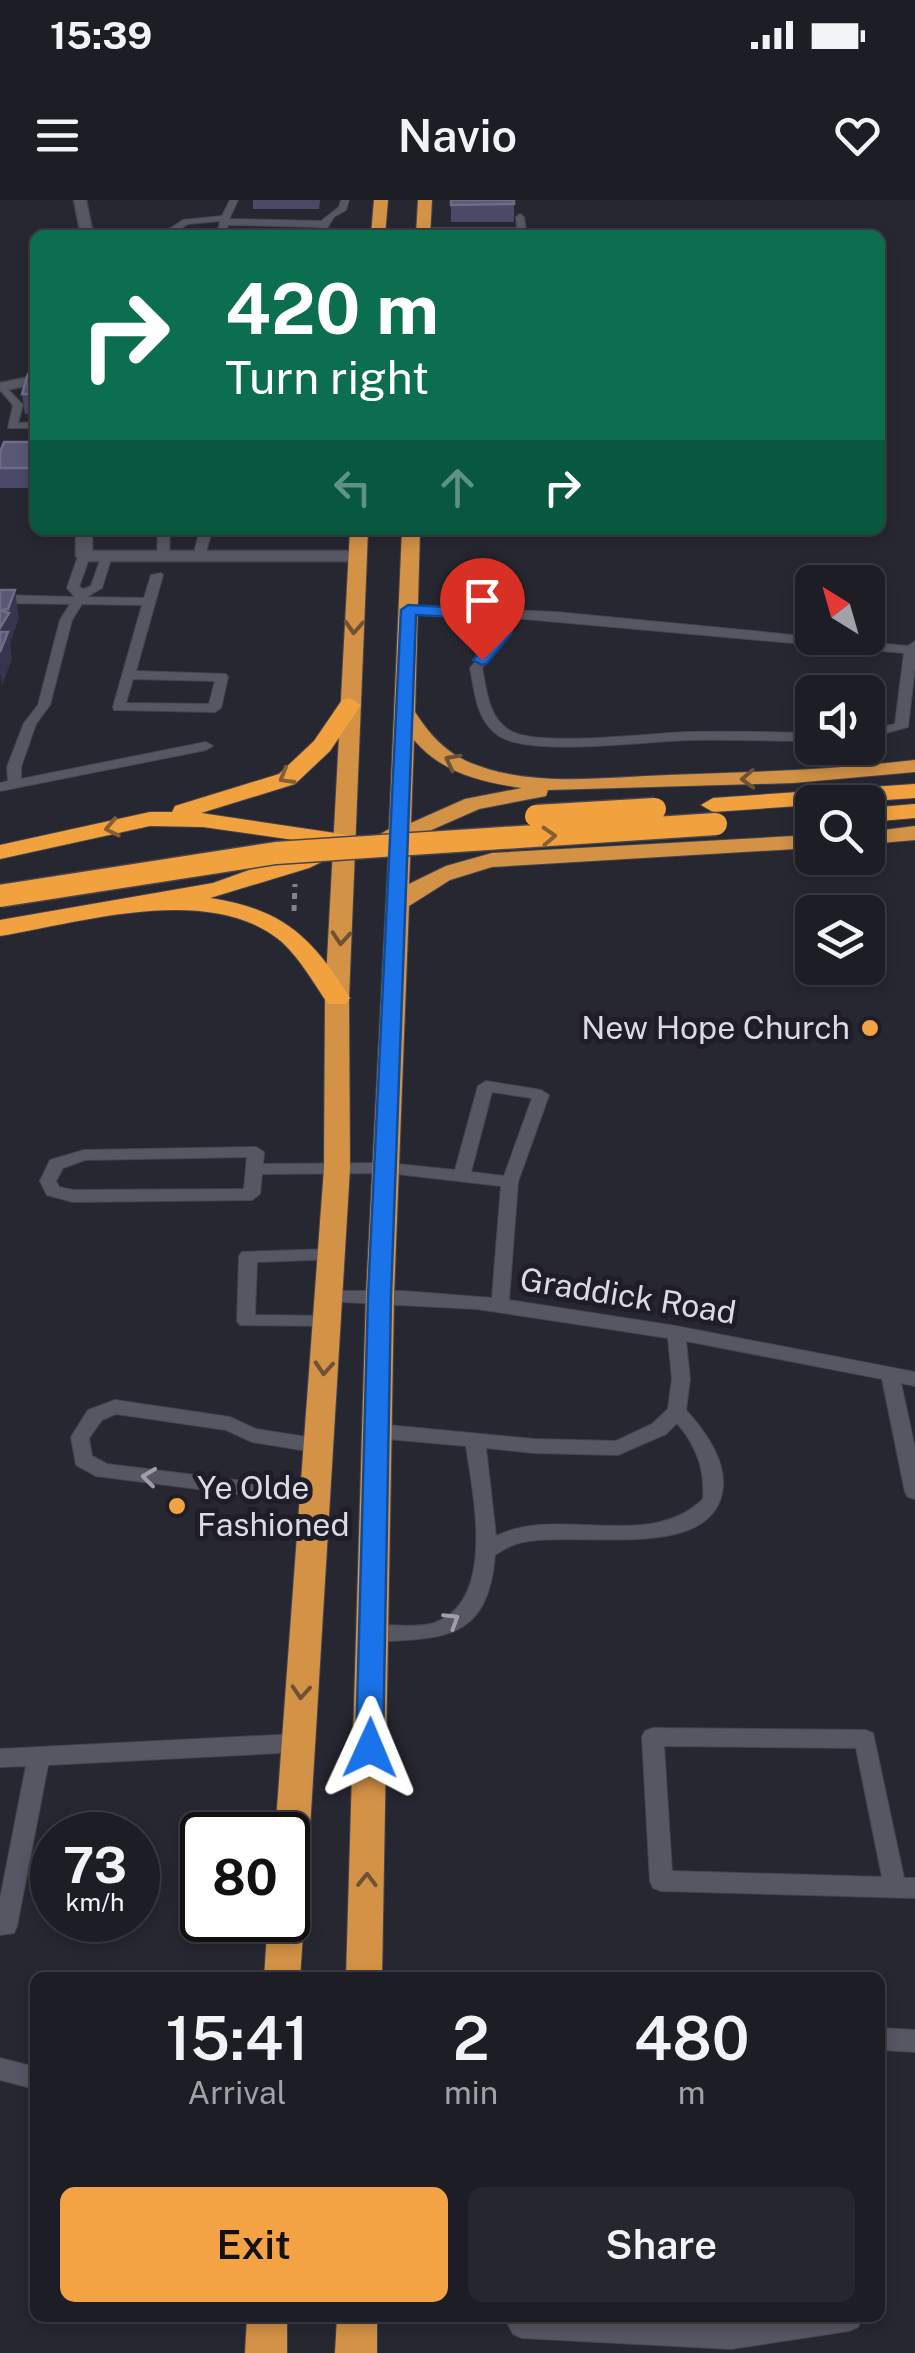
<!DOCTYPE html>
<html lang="en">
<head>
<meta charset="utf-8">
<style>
  :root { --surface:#1d1d26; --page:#25262e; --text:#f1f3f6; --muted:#a0a2a7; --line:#3b3b43; --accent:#f4a344 }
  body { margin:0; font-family:"Public Sans",sans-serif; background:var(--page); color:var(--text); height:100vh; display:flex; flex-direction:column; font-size:38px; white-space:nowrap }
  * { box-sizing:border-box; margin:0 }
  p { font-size:32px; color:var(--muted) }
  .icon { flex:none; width:55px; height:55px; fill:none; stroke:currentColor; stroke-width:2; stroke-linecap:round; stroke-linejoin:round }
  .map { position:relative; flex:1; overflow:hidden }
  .side { position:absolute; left:30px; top:1772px; width:855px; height:350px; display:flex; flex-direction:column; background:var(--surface); border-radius:15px; box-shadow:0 5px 15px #0003,0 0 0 2px var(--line) }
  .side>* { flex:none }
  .top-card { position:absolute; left:30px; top:30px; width:855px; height:305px; border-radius:15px; box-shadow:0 5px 15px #0003,0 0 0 2px var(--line); background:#0b6e4f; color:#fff; overflow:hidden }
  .needle { width:65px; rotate:323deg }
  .tools { position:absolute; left:795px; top:365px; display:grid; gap:20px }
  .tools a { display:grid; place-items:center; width:90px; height:90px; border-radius:15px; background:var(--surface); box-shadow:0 5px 15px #0003,0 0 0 2px var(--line); font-size:50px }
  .speed { position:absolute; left:30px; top:1612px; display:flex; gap:20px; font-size:50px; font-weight:700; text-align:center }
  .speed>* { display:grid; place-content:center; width:130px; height:130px; border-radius:50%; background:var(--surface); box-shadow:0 5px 15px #0003,0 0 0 2px var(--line); line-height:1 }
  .speed small { font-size:25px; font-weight:400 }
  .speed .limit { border:5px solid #111; border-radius:15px; background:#fff; color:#111 }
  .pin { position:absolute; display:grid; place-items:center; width:85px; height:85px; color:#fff; margin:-102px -42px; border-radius:50% 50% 50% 0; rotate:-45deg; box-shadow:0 0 10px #0007 }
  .pin .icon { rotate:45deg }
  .me { position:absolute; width:110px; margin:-55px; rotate:1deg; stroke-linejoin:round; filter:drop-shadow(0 0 8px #0008) }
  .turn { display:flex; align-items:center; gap:35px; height:210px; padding:0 30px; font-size:45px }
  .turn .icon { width:130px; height:130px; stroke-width:2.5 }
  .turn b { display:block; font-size:70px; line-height:85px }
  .lanes { display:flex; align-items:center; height:95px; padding:0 30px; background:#0003; justify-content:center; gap:50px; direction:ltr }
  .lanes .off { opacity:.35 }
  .eta { display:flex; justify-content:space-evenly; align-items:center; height:170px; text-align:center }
  .eta b { font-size:60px; font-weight:600; line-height:70px }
  .action { display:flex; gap:20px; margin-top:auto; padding:20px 30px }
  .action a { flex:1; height:115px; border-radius:15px; background:var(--accent); color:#111; font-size:40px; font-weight:600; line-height:115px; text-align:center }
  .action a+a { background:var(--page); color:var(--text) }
  .status { display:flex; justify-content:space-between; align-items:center; height:70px; padding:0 50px; background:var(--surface); direction:ltr }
  .status svg { height:28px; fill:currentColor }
  header { display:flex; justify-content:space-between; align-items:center; height:130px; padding:0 30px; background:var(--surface); font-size:45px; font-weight:600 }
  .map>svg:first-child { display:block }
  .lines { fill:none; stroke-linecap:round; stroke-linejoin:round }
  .service-casing { stroke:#45454e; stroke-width:2 }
  .minor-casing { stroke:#45454e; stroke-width:3 }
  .trunk-casing { stroke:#45454e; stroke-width:2 }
  .motorway-casing { stroke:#45454e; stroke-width:2 }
  .path { stroke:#83838c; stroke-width:5; stroke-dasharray:6 6; stroke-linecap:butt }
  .service { fill:#575663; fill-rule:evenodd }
  .minor { fill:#575663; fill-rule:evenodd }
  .trunk { fill:#d39246; fill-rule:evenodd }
  .motorway { fill:#f2a13f; fill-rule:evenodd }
  .motorway-bridge-casing { stroke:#45454e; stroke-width:25; stroke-linecap:butt }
  .motorway-bridge { stroke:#f2a13f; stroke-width:22 }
  .wall { fill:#4b4968 }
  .shaded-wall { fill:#36354d }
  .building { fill:#5a5975; stroke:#6e6d86; stroke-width:2.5 }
  .oneway { stroke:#6f5236 }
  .oneway2 { stroke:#885f34 }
  .oneway3 { stroke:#a09fa9 }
  .route { fill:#1a73e8; stroke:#114b97; stroke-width:2.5 }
  .poi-dot { fill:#f4a344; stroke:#1e1d28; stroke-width:4 }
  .labels { text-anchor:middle; stroke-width:10; stroke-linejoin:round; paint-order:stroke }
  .poi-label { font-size:32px; fill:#dbdbe2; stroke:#1e1d28; text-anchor:end }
  .street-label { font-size:32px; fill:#dbdbe2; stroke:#1e1d28 }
</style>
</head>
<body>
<div class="status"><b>15:39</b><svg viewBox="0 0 49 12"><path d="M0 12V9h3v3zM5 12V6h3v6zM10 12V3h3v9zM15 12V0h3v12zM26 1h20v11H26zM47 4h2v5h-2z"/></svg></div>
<header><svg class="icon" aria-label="menu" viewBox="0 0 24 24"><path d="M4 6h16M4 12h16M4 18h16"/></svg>Navio<svg class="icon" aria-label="heart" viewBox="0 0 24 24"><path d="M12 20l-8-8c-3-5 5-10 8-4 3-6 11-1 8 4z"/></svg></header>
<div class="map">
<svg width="915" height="2153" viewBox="0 0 915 2153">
  <rect width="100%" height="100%" fill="#272732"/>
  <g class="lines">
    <defs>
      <path id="service" d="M230 0H238L229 19 321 21 339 7 341 0H349L346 10 334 17 326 30 378 29 382 32 378 35H316L319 27 228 25 225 35H217L220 21 188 24 170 35H160L183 20 222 16Z
        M520 14 524 17 526 31 522 34H423L419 31 423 28H517L516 17Z
        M3 184 23 205 18 223 35 222V228H8L13 205 0 190V185Z
        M158 330H170L169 356 163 359 157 356Z
        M200 330H212L205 356 199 359 193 356Z
        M84 353 90 356 79 387 84 389 91 386 102 354 112 356 102 388 87 397 144 398 151 375 161 373 163 375 136 471 226 474 228 477 221 508 215 512 114 510 113 507 142 405 82 404 72 420 50 505 36 524 21 567V579L206 542 213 546 206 550 0 591V583L8 581 7 567 24 523 38 505 60 420 70 404 0 403V395L75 397 67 388 78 356ZM133 479 215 481 209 504 126 503Z
        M408 406 556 412 908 446 915 441V467L908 527 868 538V530L895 524 904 453 513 418 510 434 482 468C487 491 488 517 509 530 536 548 651 533 688 532 729 531 771 532 812 533V541C771 541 730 539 689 540 647 541 532 557 499 536 476 520 475 493 470 468L498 433 501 417 404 413 402 410Z
        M486 881 541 890 549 895 518 982 509 1100 676 1126 915 1172V1186L901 1183 915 1248V1299L908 1297 905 1292 882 1179 686 1141 690 1179 686 1210C704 1230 725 1258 723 1286 717 1367 567 1327 516 1344 509 1346 501 1351 495 1355 488 1442 442 1438 372 1442L365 1440 362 1434 365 1428C387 1421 412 1430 434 1423 497 1401 473 1295 466 1246L377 1238 370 1236 368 1231 370 1226 377 1224 534 1239 616 1241 652 1224 668 1209 672 1179 668 1138 477 1109 323 1101 320 1097 323 1093 329 1091H403L492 1098 501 986 388 973 262 974 260 994 252 1000 73 1002 47 995 40 981 50 960 84 950 256 947 264 952 263 964 388 963 455 970 478 886ZM492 892 532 898 504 976 471 972ZM247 957 244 989 73 990 59 987 56 981 63 968 85 960ZM677 1223C697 1247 705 1269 703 1299 649 1352 558 1305 496 1336L486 1248 534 1253 618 1255 666 1234Z
        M331 1049 337 1051 340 1055 337 1059 257 1062 255 1115 327 1116 336 1122 333 1126 240 1125 237 1121 239 1056 242 1052Z
        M115 1200 230 1217 256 1229 319 1239 326 1241 328 1246 326 1251 319 1253 252 1242 226 1230 116 1214 102 1220 89 1238 92 1256 107 1264 315 1290 322 1292 325 1297 322 1302 315 1304 96 1276 76 1265 71 1237 88 1210Z
        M653 1528 865 1530 873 1533 904 1678H915V1698L661 1691 653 1688 650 1681 642 1537 645 1531ZM664 1546 856 1548 882 1677 672 1671Z
        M298 1534 306 1537 309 1543 306 1549 298 1552 48 1565 17 1726 14 1733 0 1735V1699L26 1566 0 1567V1549Z
        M880 1828 915 1830V1852L880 1850Z
        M0 1858 35 1867V1889L0 1880Z
        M505 2118H628L731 2123 767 2118H862L858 2127 849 2131 731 2149 522 2138 513 2134Z"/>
      <path id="minor" d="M74 0H86L93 35H81Z
        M35 176V184L0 191V183Z
        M76 330H92V351H358L366 356 358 361H84L76 356Z"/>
      <path id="trunk" d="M374 0H388L385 35H371Z
        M418 0H432L430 35H416Z
        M350 330H368L349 798 350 968 306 1695 296 1708 304 1720 300 1778H264L268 1720H288V1635H275L324 968 325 798Z
        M402 330H420L415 512C429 534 446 553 471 563 531 588 606 577 669 575 751 572 833 570 915 560V572L793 583 548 590 546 596 479 609 411 639 409 684 446 666 492 653 812 635V648L492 667 450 680 409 706 394 1096 382 1778H346L366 1096 389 642 377 636 389 629ZM414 540C442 573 481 582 522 588L465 599 411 623Z
        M915 626V640L868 644V632Z
        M247 2118H287V2153H245Z
        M337 2118H377V2153H335Z"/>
      <path id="motorway" d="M350 498 361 505 330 551 295 584 201 613 355 636 359 641 355 646 309 668 210 698C283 709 312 737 350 798L346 804H328C313 782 301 760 282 742 211 682 83 722 0 736V720L213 683 322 644 203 627 150 626 0 659V645L150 612H172L175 606 279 574 314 541 342 500Z
        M915 584V598L713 612 701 605 713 598Z
        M915 604V618L868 622V608Z"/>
    </defs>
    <use href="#service" class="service-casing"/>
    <use href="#minor" class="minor-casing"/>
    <use href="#trunk" class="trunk-casing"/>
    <use href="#motorway" class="motorway-casing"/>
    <path class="path" d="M294 711 295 684"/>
    <use href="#service" class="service"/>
    <use href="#minor" class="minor"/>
    <use href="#trunk" class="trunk"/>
    <use href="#motorway" class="motorway"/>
    <defs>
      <path id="motorway-bridge" d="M536 616 655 609
        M0 696 276 653 716 624"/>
    </defs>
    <use href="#motorway-bridge" class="motorway-bridge-casing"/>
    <use href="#motorway-bridge" class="motorway-bridge"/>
  </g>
  <path class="wall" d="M253 0H320L319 9H253Z
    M451 0H514V22H451Z
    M35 174V214H25L22 194Z
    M35 242V288H0V252Z"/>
  <path class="shaded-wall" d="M15 390 19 418 10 444 12 459 2 485 0 472V410Z"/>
  <path class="building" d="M451 0H514V4L451 5Z
    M28 174H35V194H22Z
    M4 242H35V268H0V252Z
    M0 390H15L8 409 0 410Z
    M0 410 9 413 0 428Z
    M0 432H8L0 452Z"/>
  <defs><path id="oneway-chevron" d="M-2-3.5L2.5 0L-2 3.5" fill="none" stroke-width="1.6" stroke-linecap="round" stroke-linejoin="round" transform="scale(2.5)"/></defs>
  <g class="oneway">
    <use href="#oneway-chevron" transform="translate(354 427) rotate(93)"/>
    <use href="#oneway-chevron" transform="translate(452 561) rotate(-152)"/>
    <use href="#oneway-chevron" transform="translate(748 579) rotate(178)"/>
    <use href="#oneway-chevron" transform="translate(341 738) rotate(94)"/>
    <use href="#oneway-chevron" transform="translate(324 1168) rotate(94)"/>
    <use href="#oneway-chevron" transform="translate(301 1492) rotate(94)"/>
    <use href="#oneway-chevron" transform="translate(367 1680) rotate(-89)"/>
  </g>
  <g class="oneway2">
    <use href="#oneway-chevron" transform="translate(286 577) rotate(150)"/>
    <use href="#oneway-chevron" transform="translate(112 628) rotate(168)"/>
    <use href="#oneway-chevron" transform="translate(549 636) rotate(-3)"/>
  </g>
  <g class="oneway3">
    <use href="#oneway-chevron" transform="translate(149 1277) rotate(-173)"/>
    <use href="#oneway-chevron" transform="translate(452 1420) rotate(-32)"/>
  </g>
  <path class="route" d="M408 405 508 410 516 414 511 434 487 463 482 465 473 460 496 433 499 419 416 415 391 1096 383 1548 379 1556 370 1560 360 1556 356 1548 368 1096 401 410Z"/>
  <g class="poi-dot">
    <circle cx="870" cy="828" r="10"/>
    <circle cx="177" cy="1306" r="10"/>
  </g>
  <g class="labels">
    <g class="poi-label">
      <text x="850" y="839">New Hope Church</text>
      <text x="197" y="1299" text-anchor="start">Ye Olde<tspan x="197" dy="37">Fashioned</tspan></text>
    </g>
    <g class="street-label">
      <text transform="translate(628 1096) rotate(9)" y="11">Graddick Road</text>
    </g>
  </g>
</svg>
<div class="tools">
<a><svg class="needle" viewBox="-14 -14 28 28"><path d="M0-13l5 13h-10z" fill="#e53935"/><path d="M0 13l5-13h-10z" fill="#a0a2a7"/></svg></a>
<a><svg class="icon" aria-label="sound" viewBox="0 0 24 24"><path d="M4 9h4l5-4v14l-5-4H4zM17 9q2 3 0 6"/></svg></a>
<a><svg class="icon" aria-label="search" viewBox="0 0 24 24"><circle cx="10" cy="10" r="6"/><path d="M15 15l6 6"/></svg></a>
<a><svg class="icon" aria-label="layers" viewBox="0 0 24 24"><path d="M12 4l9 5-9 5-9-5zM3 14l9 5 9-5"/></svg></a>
</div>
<div class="speed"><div>73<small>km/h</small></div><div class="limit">80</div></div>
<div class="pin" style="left:482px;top:460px;background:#d93025"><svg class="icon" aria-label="arrive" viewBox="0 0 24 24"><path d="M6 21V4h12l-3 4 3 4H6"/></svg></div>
<svg class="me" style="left:370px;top:1548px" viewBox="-20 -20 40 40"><path d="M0-17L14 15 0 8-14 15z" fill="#1a73e8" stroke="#fff" stroke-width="4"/></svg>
<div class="top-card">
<div class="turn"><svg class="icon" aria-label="right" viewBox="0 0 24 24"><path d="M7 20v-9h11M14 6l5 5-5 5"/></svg><div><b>420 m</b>Turn right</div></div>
<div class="lanes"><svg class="icon off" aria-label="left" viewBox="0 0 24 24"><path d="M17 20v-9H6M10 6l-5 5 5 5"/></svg><svg class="icon off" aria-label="ahead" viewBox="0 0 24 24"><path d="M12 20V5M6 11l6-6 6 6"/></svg><svg class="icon" aria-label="right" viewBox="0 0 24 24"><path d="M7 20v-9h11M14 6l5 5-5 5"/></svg></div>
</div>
<section class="side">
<div class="eta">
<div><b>15:41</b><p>Arrival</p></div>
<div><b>2</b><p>min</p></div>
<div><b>480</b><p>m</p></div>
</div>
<div class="action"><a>Exit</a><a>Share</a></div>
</section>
</div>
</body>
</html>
